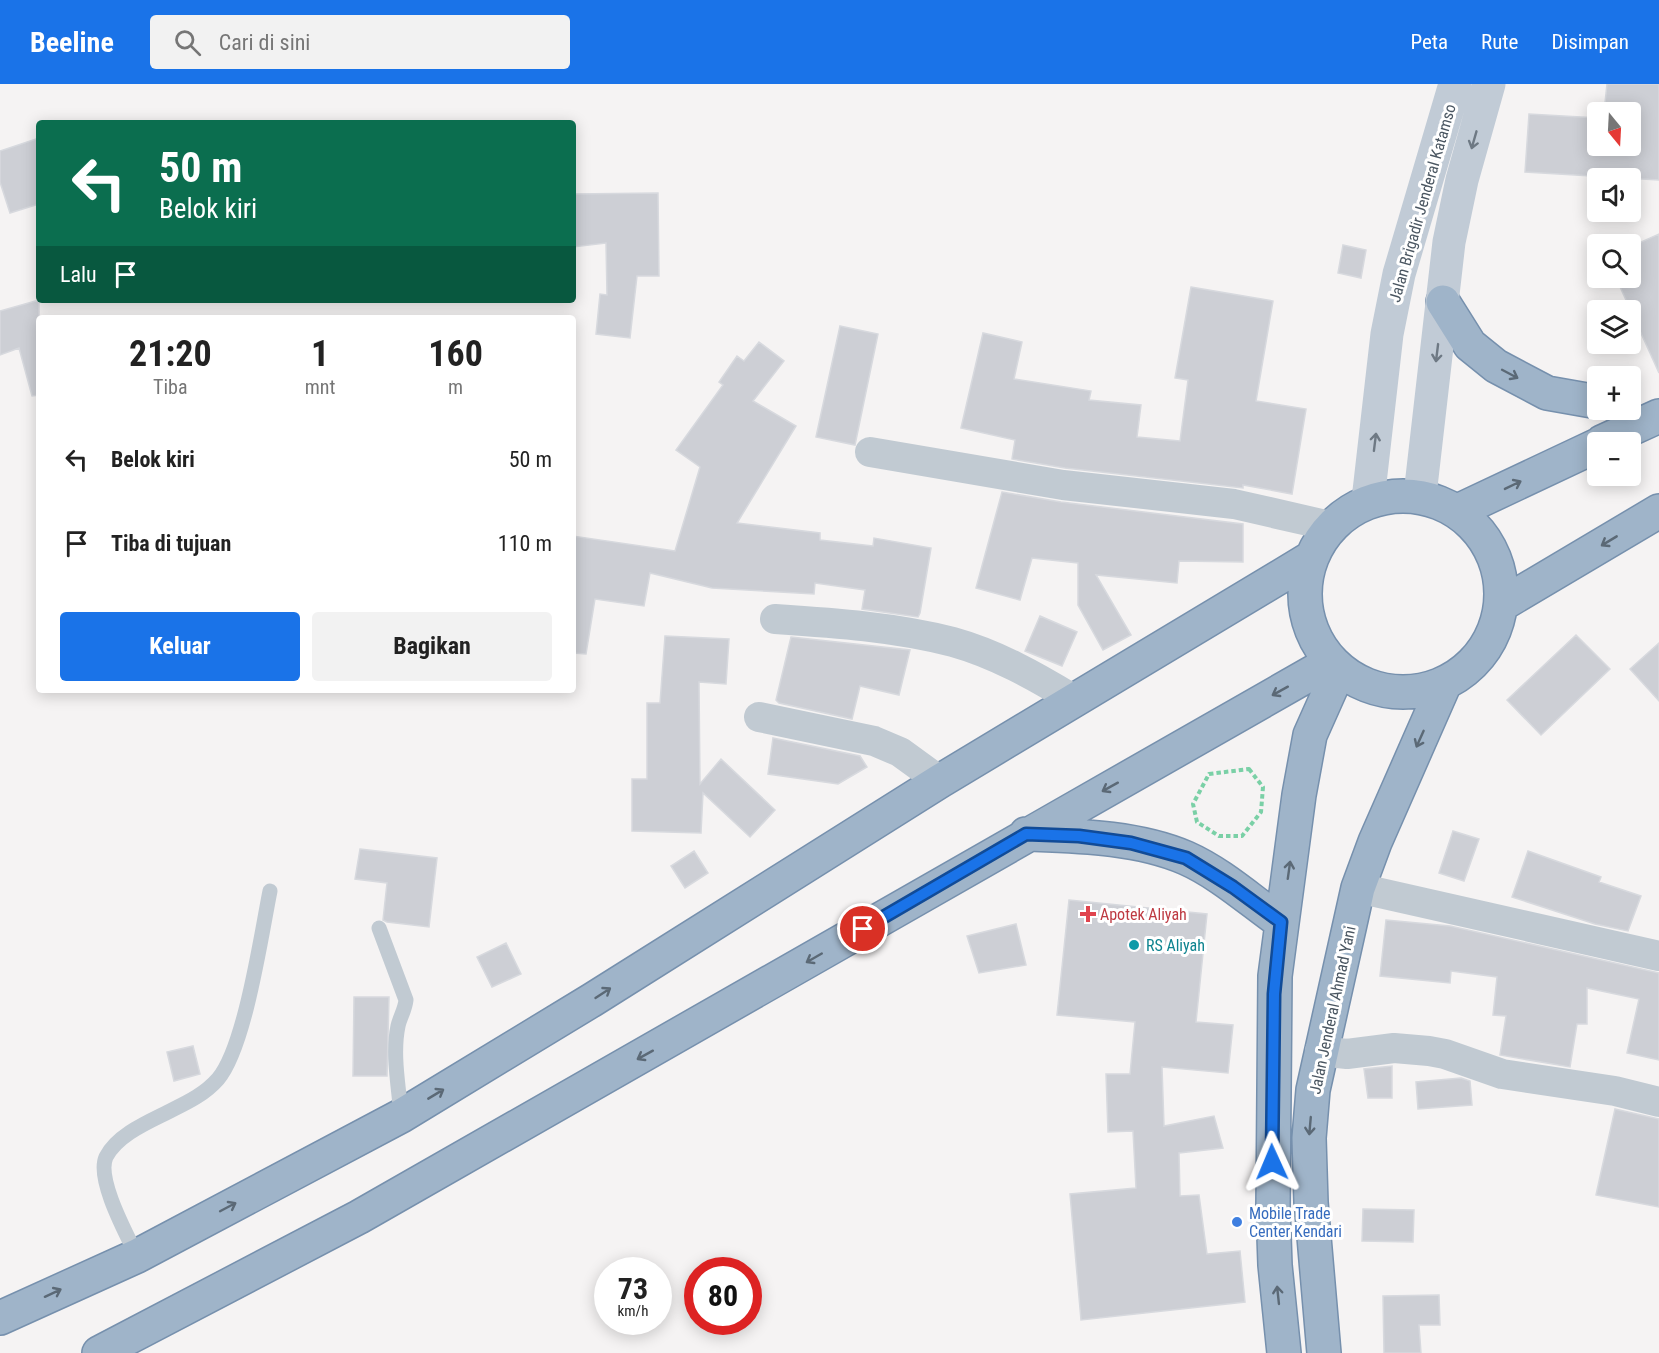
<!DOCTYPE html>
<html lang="id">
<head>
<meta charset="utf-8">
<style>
  :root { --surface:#fff; --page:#f2f2f2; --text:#222; --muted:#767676; --accent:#1a73e8 }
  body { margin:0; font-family:"Roboto Condensed",sans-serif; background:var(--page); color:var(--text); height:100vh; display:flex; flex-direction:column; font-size:22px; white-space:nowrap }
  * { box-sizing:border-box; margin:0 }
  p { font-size:20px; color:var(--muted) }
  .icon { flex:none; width:33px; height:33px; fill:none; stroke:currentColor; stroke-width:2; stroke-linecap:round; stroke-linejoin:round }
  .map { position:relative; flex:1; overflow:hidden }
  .details { position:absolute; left:36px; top:231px; width:540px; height:378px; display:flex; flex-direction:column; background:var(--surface); border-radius:6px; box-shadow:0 3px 15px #0003 }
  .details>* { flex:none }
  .banner { position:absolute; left:36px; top:36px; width:540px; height:183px; border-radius:6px; box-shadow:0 3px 15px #0003; background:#0b6e4f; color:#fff; overflow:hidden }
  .needle { width:39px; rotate:162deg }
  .tools { position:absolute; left:1587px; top:18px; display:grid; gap:12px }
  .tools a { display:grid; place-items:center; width:54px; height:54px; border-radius:6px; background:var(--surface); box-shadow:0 3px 15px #0003; font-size:30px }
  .speed { position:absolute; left:594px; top:1173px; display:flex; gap:12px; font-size:30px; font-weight:700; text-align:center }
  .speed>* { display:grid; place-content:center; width:78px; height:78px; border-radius:50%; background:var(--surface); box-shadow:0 3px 15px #0003; line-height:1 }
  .speed small { font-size:15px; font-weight:400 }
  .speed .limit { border:9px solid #d22; background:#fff; color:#111 }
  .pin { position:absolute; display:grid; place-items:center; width:51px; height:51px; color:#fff; margin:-26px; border:3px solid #fff; border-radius:50%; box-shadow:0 2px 6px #0007 }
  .me { position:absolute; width:66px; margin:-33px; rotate:359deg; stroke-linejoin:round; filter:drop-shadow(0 0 4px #0008) }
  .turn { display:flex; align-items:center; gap:21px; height:126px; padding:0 24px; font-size:27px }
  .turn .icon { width:78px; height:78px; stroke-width:2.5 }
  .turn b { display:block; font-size:42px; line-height:51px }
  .then { display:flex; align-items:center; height:57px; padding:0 24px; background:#0003; gap:12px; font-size:22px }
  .eta { display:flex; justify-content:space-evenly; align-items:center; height:102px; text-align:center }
  .eta b { font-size:36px; font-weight:700; line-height:42px }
  .action { display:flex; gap:12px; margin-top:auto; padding:12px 24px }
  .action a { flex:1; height:69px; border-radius:6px; background:var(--accent); color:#fff; font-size:24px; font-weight:700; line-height:69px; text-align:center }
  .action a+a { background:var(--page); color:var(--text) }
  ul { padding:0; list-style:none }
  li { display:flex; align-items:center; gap:18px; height:84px; padding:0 24px }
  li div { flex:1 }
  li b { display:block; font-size:22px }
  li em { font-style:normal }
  header { display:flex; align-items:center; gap:36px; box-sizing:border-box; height:84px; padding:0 30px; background:var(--accent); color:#fff }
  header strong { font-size:28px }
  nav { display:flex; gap:33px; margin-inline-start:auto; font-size:21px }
  .search { width:420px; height:54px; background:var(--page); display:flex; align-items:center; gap:15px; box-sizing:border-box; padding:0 21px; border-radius:6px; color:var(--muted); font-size:22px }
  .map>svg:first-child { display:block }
  .building { fill:#cdcfd5; stroke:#d7d9de; stroke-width:1.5 }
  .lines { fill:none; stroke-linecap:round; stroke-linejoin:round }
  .trunk-casing { stroke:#7690ad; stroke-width:36 }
  .path { stroke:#7ad0a6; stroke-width:4; stroke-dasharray:4.5 3; stroke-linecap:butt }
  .service { stroke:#c1cad2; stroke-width:15 }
  .minor { stroke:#c1cad2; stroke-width:30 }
  .secondary { stroke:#c1cbd6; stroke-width:33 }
  .trunk { stroke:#9fb4c9; stroke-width:33 }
  .oneway { stroke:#6e7984 }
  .oneway2 { stroke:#5b6976 }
  .route-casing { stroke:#114b97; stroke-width:15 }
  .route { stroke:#1a73e8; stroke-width:10 }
  .health-dot { fill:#e0444e; stroke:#fff; stroke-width:2 }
  .culture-dot { fill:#0f9aa8; stroke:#fff; stroke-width:2 }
  .shop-dot { fill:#3f7fe0; stroke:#fff; stroke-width:2 }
  .labels { text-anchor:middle; stroke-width:6; stroke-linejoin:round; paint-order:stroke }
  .street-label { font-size:16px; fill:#4a5661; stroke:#fff }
  .health-label { font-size:16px; fill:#be3a42; stroke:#fff; text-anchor:start }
  .culture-label { font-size:16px; fill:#0d838f; stroke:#fff; text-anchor:start }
  .shop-label { font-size:16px; fill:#366cbe; stroke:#fff; text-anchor:start }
</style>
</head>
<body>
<header>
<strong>Beeline</strong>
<div class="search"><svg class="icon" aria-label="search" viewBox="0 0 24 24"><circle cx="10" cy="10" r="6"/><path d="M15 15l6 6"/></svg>Cari di sini</div>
<nav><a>Peta</a><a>Rute</a><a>Disimpan</a></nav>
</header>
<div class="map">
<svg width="1659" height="1269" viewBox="0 0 1659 1269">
  <rect width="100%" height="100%" fill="#f5f3f3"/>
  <path class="building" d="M1607 0H1659V96L1525 88 1529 30 1598 34V62H1630V28H1604Z
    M39 54V120L10 129 0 98V67Z
    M658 109 659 192H637L630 254 596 250 600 210 607 211 606 159 573 163V110Z
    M1659 150V289L1616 194H1630V163Z
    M1343 161 1366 166 1361 194 1338 189Z
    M1191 203 1273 217 1256 317 1306 325 1292 410 1243 401V404L1065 384 1012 375 1015 356 961 344 983 249 1022 258 1014 295 1091 307 1089 316 1141 321 1137 353 1180 357 1188 296 1175 294Z
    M39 216V311L32 312 19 264 0 271V227Z
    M840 242 878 250 855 361 816 353Z
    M759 258 784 277 753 317 796 342 737 439 820 449V456L873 462 874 454 931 464 920 529 918 533 862 525 865 506 815 499 814 510 712 504 650 489 644 522 595 515 586 570 573 569V452L675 467 700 383 676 366 723 301 719 298 737 272 744 277Z
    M1002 408 1061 418 1243 440V478L1179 477 1177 499 1096 491 1131 551 1103 566 1078 521V479L1032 474 1020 516 976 504Z
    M1040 532 1077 548 1062 582 1025 567Z
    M1576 551 1610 585 1541 651 1507 616Z
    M665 552 729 555 726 600 699 598 700 700 721 675 775 726 750 753 703 709 701 749 632 747V695H647V619H660Z
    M791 553 910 566 899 611 860 602 852 635 779 619 776 616Z
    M1659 559V617L1630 585Z
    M773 654 860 672 867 683 838 700 768 690Z
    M1453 747 1479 755 1464 797 1439 789Z
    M360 765 437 774 429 843 387 838 383 836 387 799 355 795Z
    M694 767 708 789 685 804 671 782Z
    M1528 767 1601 793 1599 798 1641 812 1628 847 1595 840 1512 813Z
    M1069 816 1207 830 1196 938 1233 941 1228 989 1162 983 1164 1042 1214 1032 1223 1064 1179 1069 1180 1112 1199 1111 1207 1170 1240 1167 1245 1218 1081 1236 1070 1110 1136 1104 1133 1047 1108 1048 1106 990H1130L1135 938 1057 931Z
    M1386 836 1450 842 1659 889V976L1627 969 1639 915 1587 904V940H1577L1570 983 1500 971 1506 932 1493 931 1497 893 1451 887 1450 899 1380 892Z
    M1016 840 1026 881 979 889 967 852Z
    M506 859 521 890 492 903 477 873Z
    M354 913H389L387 992H353Z
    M193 962 200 990 174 997 167 968Z
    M1392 982V1014H1368L1364 985Z
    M1461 994 1470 997 1472 1021 1418 1025 1416 998Z
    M1615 1025 1659 1035V1123L1596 1111Z
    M1363 1125 1414 1126 1413 1158 1362 1157Z
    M1439 1211 1440 1241H1419L1421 1269H1384L1383 1212Z"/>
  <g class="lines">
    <defs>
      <path id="trunk" d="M1443 218 1470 261 1496 282 1547 309 1598 318
        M1602 358 1659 332
        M1305 510a98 98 0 1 1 196 0a98 98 0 1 1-196 0Z
        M1460 426 1598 361
        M1504 519 1659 427
        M1026 750C1079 752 1137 753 1186 774 1220 789 1251 817 1281 838
        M0 1234 137 1172 401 1032 592 916 940 697 1311 474
        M99 1269 359 1133 1331 578
        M1284 1269 1275 1181 1273 1123 1275 892 1299 711 1310 651 1339 586
        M1324 1269 1311 1118 1309 1054 1313 1006 1358 804 1375 758 1444 601"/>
    </defs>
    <use href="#trunk" class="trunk-casing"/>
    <path class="path" d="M1249 685 1263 703 1261 728 1242 752H1219L1197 738 1193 720 1209 690Z"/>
    <path class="service" d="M379 844 406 916C405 926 400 933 398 942 392 971 399 1003 401 1032
      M137 1172C127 1151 96 1095 106 1073 117 1051 148 1038 168 1028 186 1019 204 1011 218 995 245 963 261 852 270 807"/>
    <path class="minor" d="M870 368 1063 401 1234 420 1330 442
      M775 535C835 539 895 543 953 558 996 570 1035 592 1073 615
      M759 633 874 657 900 668 940 697
      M1358 804 1659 872
      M1320 967 1347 970 1394 964 1429 967 1445 970 1502 990 1615 1007 1659 1018"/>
    <path class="secondary" d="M1420 411 1449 158 1462 96 1489 0
      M1368 416 1387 250 1399 190 1455 0"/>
    <use href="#trunk" class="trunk"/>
  </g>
  <defs><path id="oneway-shaft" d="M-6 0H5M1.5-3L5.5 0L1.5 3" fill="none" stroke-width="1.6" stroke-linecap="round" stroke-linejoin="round" transform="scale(1.5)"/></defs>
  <g class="oneway">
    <use href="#oneway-shaft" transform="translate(1474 56) rotate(106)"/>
    <use href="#oneway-shaft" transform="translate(1437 269) rotate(97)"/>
    <use href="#oneway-shaft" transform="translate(1375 358) rotate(-83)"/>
  </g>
  <g class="oneway2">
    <use href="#oneway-shaft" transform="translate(1510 290) rotate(28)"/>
    <use href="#oneway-shaft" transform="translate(1513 401) rotate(-26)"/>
    <use href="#oneway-shaft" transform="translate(1609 457) rotate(149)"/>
    <use href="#oneway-shaft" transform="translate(1280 607) rotate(151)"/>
    <use href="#oneway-shaft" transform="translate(1420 655) rotate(114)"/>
    <use href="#oneway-shaft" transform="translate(1110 703) rotate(151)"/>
    <use href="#oneway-shaft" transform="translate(1289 786) rotate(-82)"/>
    <use href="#oneway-shaft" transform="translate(814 874) rotate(150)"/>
    <use href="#oneway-shaft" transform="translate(603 909) rotate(-33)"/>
    <use href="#oneway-shaft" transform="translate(645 971) rotate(151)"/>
    <use href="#oneway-shaft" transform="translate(436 1010) rotate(-31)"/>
    <use href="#oneway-shaft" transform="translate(1310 1042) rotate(95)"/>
    <use href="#oneway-shaft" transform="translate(228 1123) rotate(-28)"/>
    <use href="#oneway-shaft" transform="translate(53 1209) rotate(-25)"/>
    <use href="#oneway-shaft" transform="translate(1278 1211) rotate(-96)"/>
  </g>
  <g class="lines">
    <defs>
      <path id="route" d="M863 845 1026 750 1079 752 1131 759 1186 774 1233 803 1281 838 1274 910 1272 1078"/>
    </defs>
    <use href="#route" class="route-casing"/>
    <use href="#route" class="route"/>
  </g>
  <path class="health-dot" d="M1085 821h6v6h6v6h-6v6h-6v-6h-6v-6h6z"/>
  <circle class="culture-dot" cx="1134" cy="861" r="6"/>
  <circle class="shop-dot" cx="1237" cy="1138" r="6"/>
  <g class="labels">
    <g class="street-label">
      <text transform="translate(1422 119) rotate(-74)" y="6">Jalan Brigadir Jenderal Katamso</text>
      <text transform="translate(1332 926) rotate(-78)" y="6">Jalan Jenderal Ahmad Yani</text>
    </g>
    <g class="health-label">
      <text x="1100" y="836">Apotek Aliyah</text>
    </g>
    <g class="culture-label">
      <text x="1146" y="867">RS Aliyah</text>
    </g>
    <g class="shop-label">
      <text x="1249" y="1135">Mobile Trade<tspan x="1249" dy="18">Center Kendari</tspan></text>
    </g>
  </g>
</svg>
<div class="tools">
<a><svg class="needle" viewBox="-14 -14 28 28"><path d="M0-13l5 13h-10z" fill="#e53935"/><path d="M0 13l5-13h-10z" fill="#767676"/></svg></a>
<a><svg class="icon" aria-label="sound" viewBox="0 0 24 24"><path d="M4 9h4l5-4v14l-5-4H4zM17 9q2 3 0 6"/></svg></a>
<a><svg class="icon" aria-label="search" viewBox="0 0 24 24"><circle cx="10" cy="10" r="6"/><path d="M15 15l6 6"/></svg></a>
<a><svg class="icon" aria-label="layers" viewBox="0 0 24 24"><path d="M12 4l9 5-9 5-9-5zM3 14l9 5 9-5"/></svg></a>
<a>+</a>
<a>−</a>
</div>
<div class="speed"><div>73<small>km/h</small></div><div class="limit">80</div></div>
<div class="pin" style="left:863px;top:845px;background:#d93025"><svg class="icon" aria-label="arrive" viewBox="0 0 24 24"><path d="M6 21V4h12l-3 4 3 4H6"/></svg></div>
<svg class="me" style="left:1272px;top:1078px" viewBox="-20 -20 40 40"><path d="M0-17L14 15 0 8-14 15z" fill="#1a73e8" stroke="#fff" stroke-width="4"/></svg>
<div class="banner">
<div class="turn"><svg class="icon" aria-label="left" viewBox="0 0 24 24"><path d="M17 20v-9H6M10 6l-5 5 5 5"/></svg><div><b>50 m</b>Belok kiri</div></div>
<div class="then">Lalu<svg class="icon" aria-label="arrive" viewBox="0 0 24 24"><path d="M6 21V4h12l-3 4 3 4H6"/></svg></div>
</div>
<section class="details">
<div class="eta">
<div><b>21:20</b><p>Tiba</p></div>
<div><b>1</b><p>mnt</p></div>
<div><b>160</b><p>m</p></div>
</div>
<ul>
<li><svg class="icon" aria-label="left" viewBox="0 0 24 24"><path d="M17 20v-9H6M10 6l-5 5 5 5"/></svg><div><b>Belok kiri</b></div><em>50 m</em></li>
<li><svg class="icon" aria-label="arrive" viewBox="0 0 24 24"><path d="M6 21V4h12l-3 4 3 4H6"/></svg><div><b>Tiba di tujuan</b></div><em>110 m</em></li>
</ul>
<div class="action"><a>Keluar</a><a>Bagikan</a></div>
</section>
</div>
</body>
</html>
